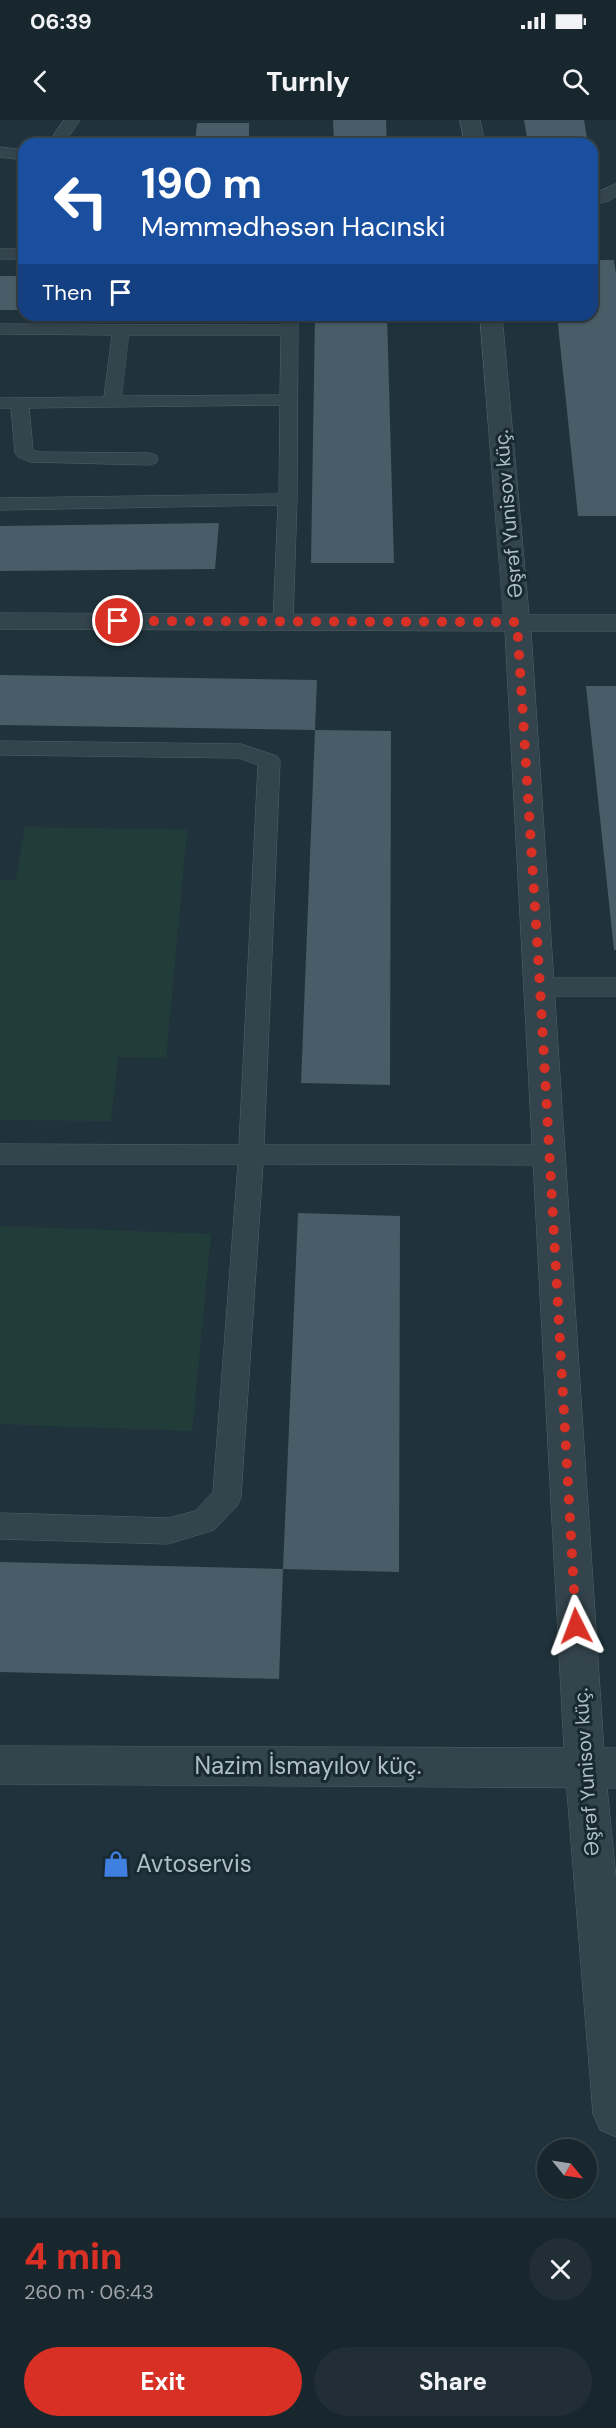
<!DOCTYPE html>
<html lang="en">
<head>
<meta charset="utf-8">
<style>
  :root { --surface:#18262d; --page:#212e35; --text:#f1f3f6; --muted:#9fa5aa; --line:#364349; --accent:#d93025 }
  body { margin:0; font-family:"DM Sans",sans-serif; background:var(--page); color:var(--text); height:100vh; display:flex; flex-direction:column; font-size:22px; white-space:nowrap }
  * { box-sizing:border-box; margin:0 }
  p { font-size:20px; color:var(--muted) }
  .icon { flex:none; width:33px; height:33px; fill:none; stroke:currentColor; stroke-width:2; stroke-linecap:round; stroke-linejoin:round }
  .map { position:relative; height:2098px; overflow:hidden }
  .drawer { display:flex; flex-direction:column; background:var(--surface); flex:1 }
  .drawer>* { flex:none }
  .guide { position:absolute; left:18px; top:18px; width:580px; height:183px; border-radius:18px; box-shadow:0 2px 4px #0004,0 0 0 2px var(--line); background:#1a4fa0; color:#fff; overflow:hidden }
  .needle { width:39px; rotate:120deg }
  .buttons { position:absolute; left:537px; top:2019px; display:grid; gap:12px }
  .buttons a { display:grid; place-items:center; width:60px; height:60px; border-radius:50%; background:var(--surface); box-shadow:0 2px 4px #0004,0 0 0 2px var(--line); font-size:30px }
  .pin { position:absolute; display:grid; place-items:center; width:51px; height:51px; color:#fff; margin:-26px; border:3px solid #fff; border-radius:50%; box-shadow:0 2px 6px #0007 }
  .me { position:absolute; width:66px; margin:-33px; rotate:357deg; stroke-linejoin:round; filter:drop-shadow(0 0 4px #0008) }
  .turn { display:flex; align-items:center; gap:21px; height:126px; padding:0 24px; font-size:27px }
  .turn .icon { width:78px; height:78px; stroke-width:2.5 }
  .turn b { display:block; font-size:42px; line-height:51px }
  .then { display:flex; align-items:center; height:57px; padding:0 24px; background:#0003; gap:12px; font-size:22px }
  .round { display:grid; place-items:center; flex:none; width:63px; height:63px; border-radius:32px; background:var(--page) }
  .summary { display:flex; align-items:center; justify-content:space-between; height:102px; padding:0 24px }
  h1 { font-size:36px; font-weight:800; line-height:45px; color:var(--accent) }
  .cta { display:flex; gap:12px; margin-top:auto; padding:12px 24px }
  .cta a { flex:1; height:69px; border-radius:36px; background:var(--accent); color:#fff; font-size:24px; font-weight:800; line-height:69px; text-align:center }
  .cta a+a { background:var(--page); color:var(--text) }
  .status { display:flex; justify-content:space-between; align-items:center; height:42px; padding:0 30px; background:var(--surface); direction:ltr }
  .status svg { height:16px; fill:currentColor }
  header { display:flex; justify-content:space-between; align-items:center; height:78px; padding:0 24px; background:var(--surface); font-size:27px; font-weight:800 }
  .map>svg:first-child { display:block }
  .green { fill:#223d39 }
  .building { fill:#485d67 }
  .lines { fill:none; stroke-linecap:round; stroke-linejoin:round }
  .service-casing { stroke:#52626a; stroke-width:1 }
  .minor-casing { stroke:#52626a; stroke-width:1 }
  .tertiary-casing { stroke:#52626a; stroke-width:1 }
  .service { fill:#34444c; fill-rule:evenodd }
  .minor { fill:#34444c; fill-rule:evenodd }
  .tertiary { fill:#34444c; fill-rule:evenodd }
  .route { stroke:#d93025; stroke-width:10; stroke-dasharray:0 18 }
  .labels { text-anchor:middle; stroke-width:6; stroke-linejoin:round; paint-order:stroke }
  .street-label { font-size:20px; fill:#afbfc8; stroke:#192931 }
  .near-street-label { font-size:24px; fill:#afbfc8; stroke:#192931 }
  .near-poi-label { font-size:24px; fill:#afbfc8; stroke:#192931; text-anchor:start }
</style>
</head>
<body>
<div class="status"><b>06:39</b><svg viewBox="0 0 49 12"><path d="M0 12V9h3v3zM5 12V6h3v6zM10 12V3h3v9zM15 12V0h3v12zM26 1h20v11H26zM47 4h2v5h-2z"/></svg></div>
<header><svg class="icon" aria-label="back" viewBox="0 0 24 24"><path d="M15 5l-7 7 7 7"/></svg>Turnly<svg class="icon" aria-label="search" viewBox="0 0 24 24"><circle cx="10" cy="10" r="6"/><path d="M15 15l6 6"/></svg></header>
<div class="map">
<svg width="616" height="2098" viewBox="0 0 616 2098">
  <rect width="100%" height="100%" fill="#20333c"/>
  <path class="green" d="M25 707 187 710 166 938 118 937 111 1001 0 1000V760H16Z
    M0 1106 211 1114 192 1311 0 1304Z"/>
  <path class="building" d="M333 0H386L387 24H334Z
    M524 0H584L588 24H528Z
    M197 3H249V24H195Z
    M592 140H614L616 154V396H578L557 195H592Z
    M0 156H24V190H0Z
    M315 195H387L394 443H311Z
    M219 403 215 449 0 451V406Z
    M0 555 317 560 315 610 0 605Z
    M586 566H616V830H614Z
    M315 610 391 611 390 965 301 963Z
    M298 1093 400 1096 399 1452 283 1449Z
    M0 1442 283 1449 279 1559 0 1552Z"/>
  <g class="lines">
    <defs>
      <path id="service" d="M64 0H80L64 24H48Z
        M0 27 24 30V40L0 37Z
        M616 64V76L609 81 592 85V75Z
        M0 129H24V139H0Z
        M282 195H298L297 379 293 502 290 506H276L273 502 278 385 0 390V378L279 374 280 285 29 288 33 330 40 332 149 333 156 335 158 339 156 343 149 345 31 342 18 337 15 333 11 288H0V278L104 277 112 215 0 214V204L281 205ZM129 215H281L280 275 122 276Z
        M0 621 241 624 277 636 280 641 264 1025H549L558 1028 562 1035 558 1042 549 1045 263 1044 241 1377 237 1386 214 1410 168 1424 0 1419V1393L168 1398 195 1391 213 1372 238 1044H0V1024L239 1025 258 645 239 638 0 635Z
        M540 858H616V876H540L532 873 528 867 532 861Z"/>
      <path id="minor" d="M460 0H480L485 24H465Z
        M480 195H502L529 495H616V511H531L605 1647 616 1758V2017L600 2010 593 1994 565 1647 505 511 0 509V493L503 495Z"/>
      <path id="tertiary" d="M0 1626 616 1628V1668L0 1664Z"/>
    </defs>
    <use href="#service" class="service-casing"/>
    <use href="#minor" class="minor-casing"/>
    <use href="#tertiary" class="tertiary-casing"/>
    <use href="#service" class="service"/>
    <use href="#minor" class="minor"/>
    <use href="#tertiary" class="tertiary"/>
  </g>
  <g class="lines">
    <path class="route" d="M118 501 517 502 540 867 576 1506"/>
  </g>
  <defs>
    <symbol id="shop-bare" viewBox="-9 -9 18 18"><path d="M-5-2.5h2.3a2.7 3.5 0 0 1 5.4 0H5L5.5 6h-11ZM-1.5-2.5h3a1.5 2.3 0 0 0-3 0Z" fill="#3f7fe0" stroke="#192931" stroke-width="2.5" paint-order="stroke"/></symbol>
  </defs>
  <g fill-rule="evenodd">
    <use href="#shop-bare" x="97" y="1725" width="38" height="38"/>
  </g>
  <g class="labels">
    <g class="street-label">
      <text transform="translate(508 394) rotate(-95)" y="7">Əşrəf Yunisov küç.</text>
      <text transform="translate(586 1652) rotate(-94)" y="7">Əşrəf Yunisov küç.</text>
    </g>
    <g class="near-street-label">
      <text x="308" y="1654">Nazim İsmayılov küç.</text>
    </g>
    <g class="near-poi-label">
      <text x="136" y="1752">Avtoservis</text>
    </g>
  </g>
</svg>
<div class="buttons">
<a><svg class="needle" viewBox="-14 -14 28 28"><path d="M0-13l5 13h-10z" fill="#e53935"/><path d="M0 13l5-13h-10z" fill="#9fa5aa"/></svg></a>
</div>
<div class="pin" style="left:118px;top:501px;background:#d93025"><svg class="icon" aria-label="arrive" viewBox="0 0 24 24"><path d="M6 21V4h12l-3 4 3 4H6"/></svg></div>
<svg class="me" style="left:576px;top:1506px" viewBox="-20 -20 40 40"><path d="M0-17L14 15 0 8-14 15z" fill="#d93025" stroke="#fff" stroke-width="4"/></svg>
<div class="guide">
<div class="turn"><svg class="icon" aria-label="left" viewBox="0 0 24 24"><path d="M17 20v-9H6M10 6l-5 5 5 5"/></svg><div><b>190 m</b>Məmmədhəsən Hacınski</div></div>
<div class="then">Then<svg class="icon" aria-label="arrive" viewBox="0 0 24 24"><path d="M6 21V4h12l-3 4 3 4H6"/></svg></div>
</div>
</div>
<section class="drawer">
<div class="summary"><div><h1>4 min</h1><p>260 m · 06:43</p></div><a class="round"><svg class="icon" aria-label="close" viewBox="0 0 24 24"><path d="M6 6l12 12M18 6L6 18"/></svg></a></div>
<div class="cta"><a>Exit</a><a>Share</a></div>
</section>
</body>
</html>
